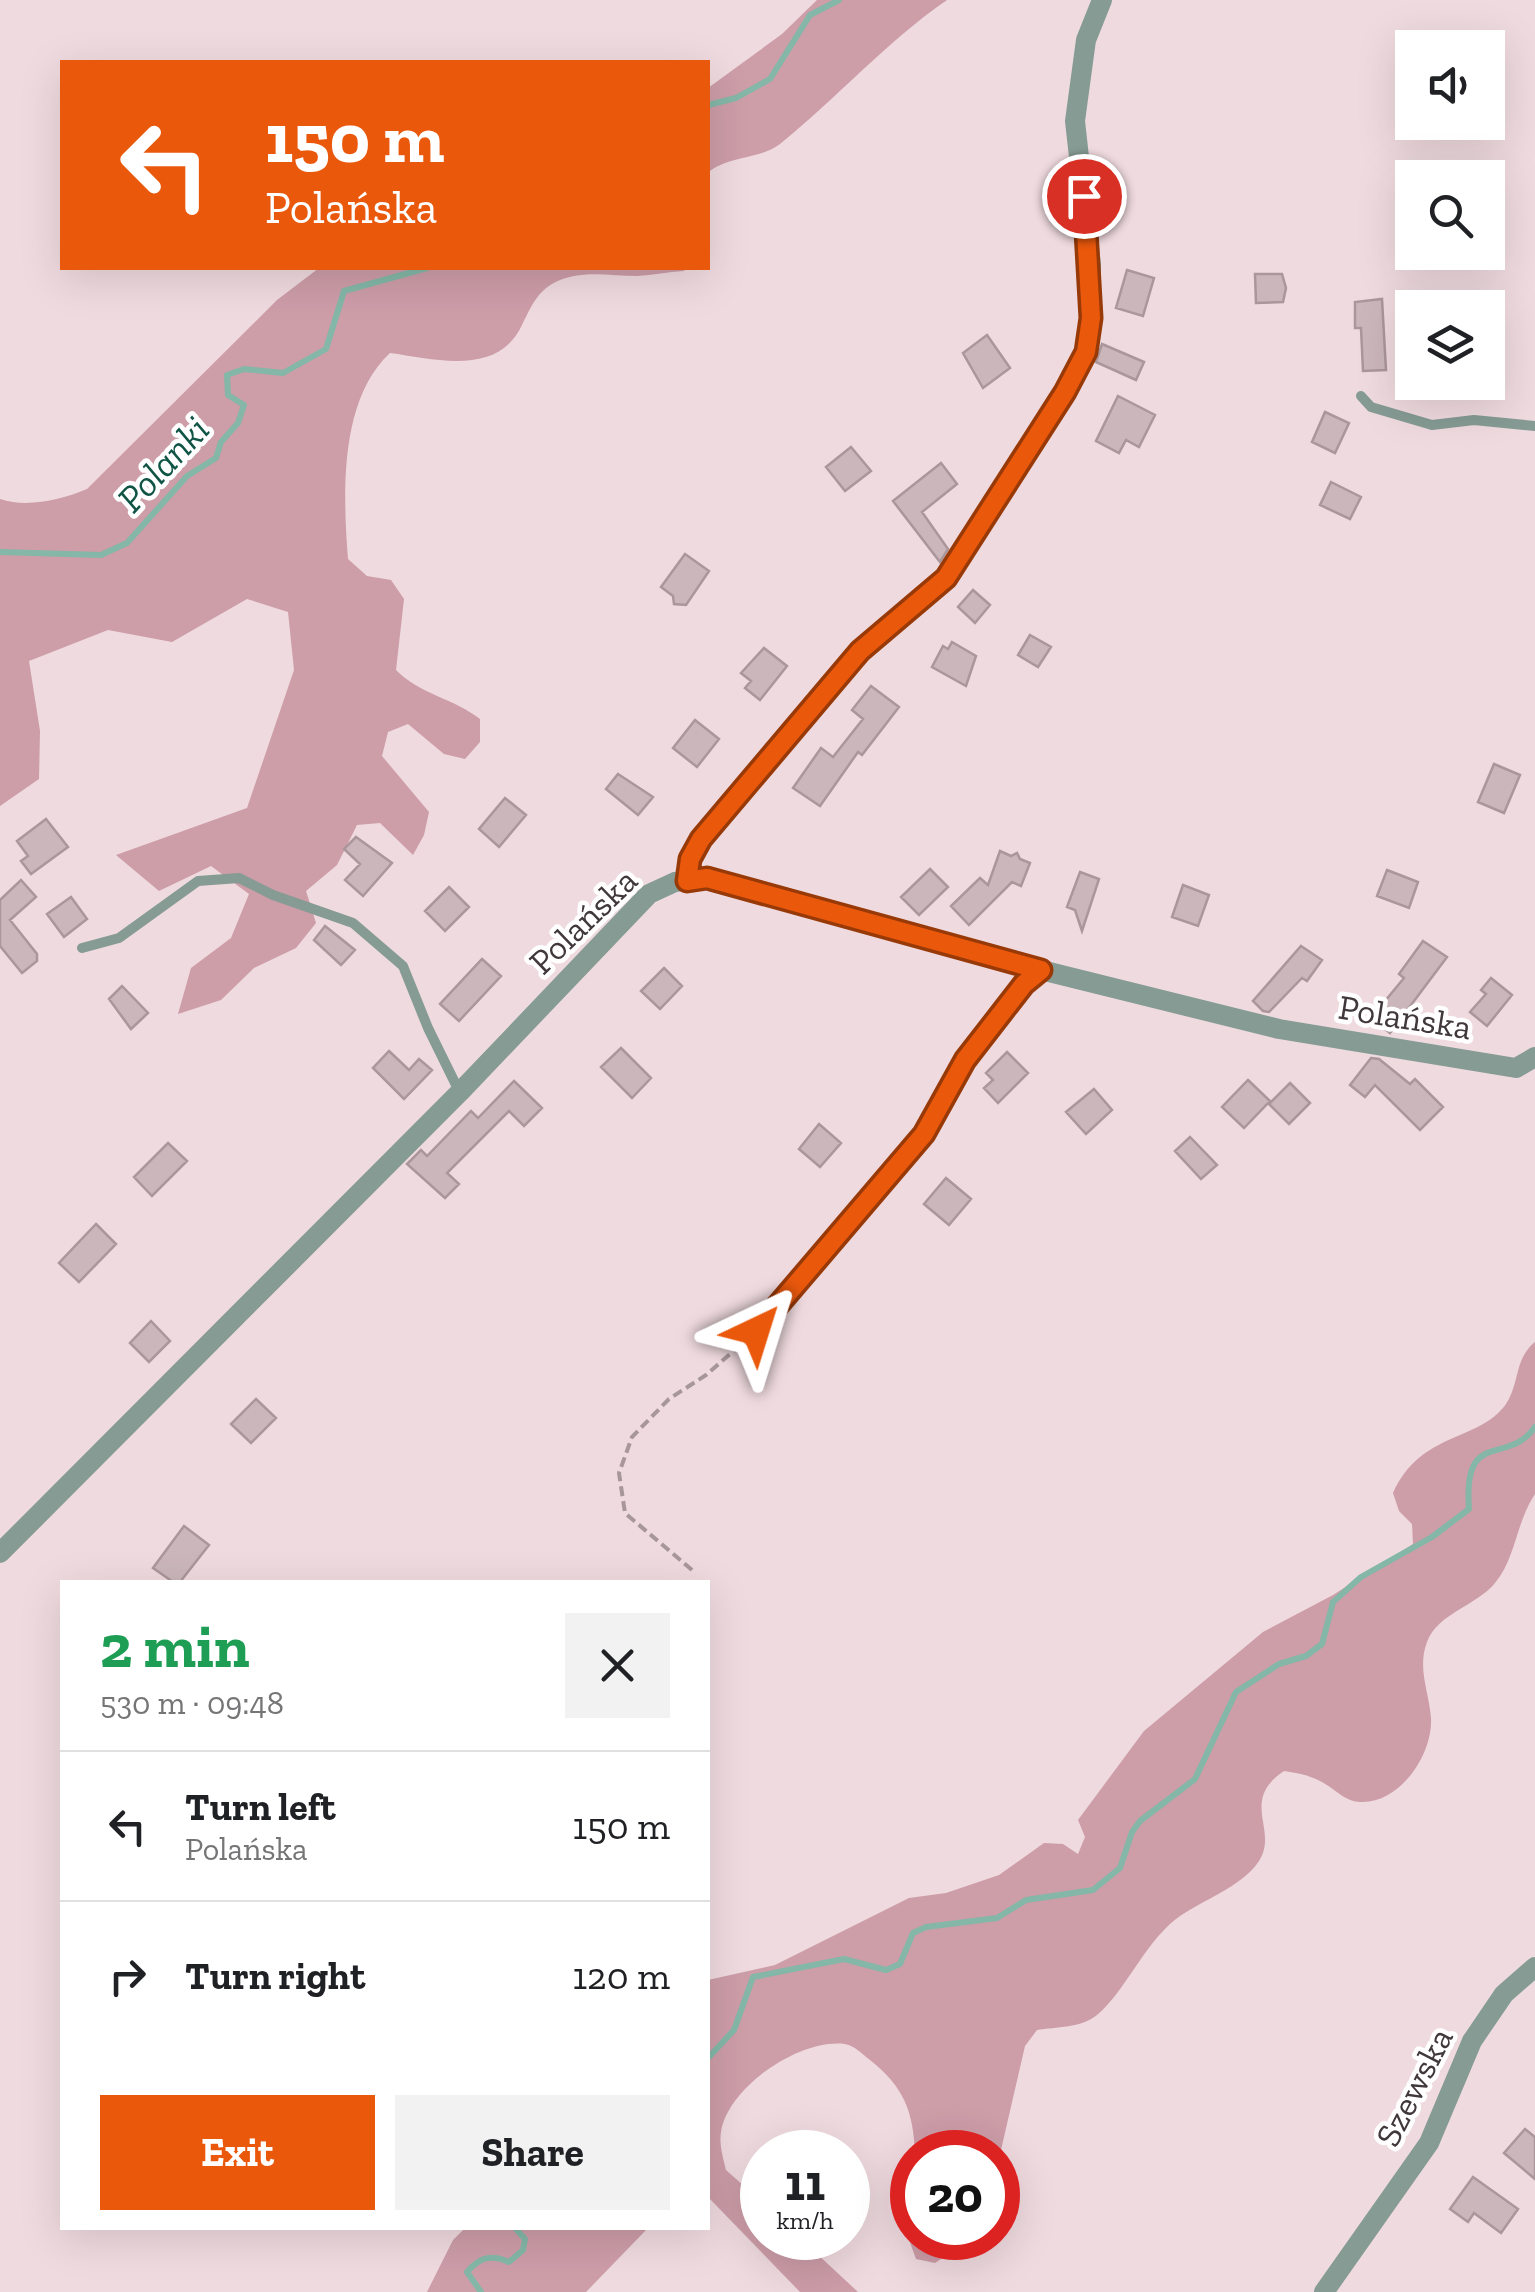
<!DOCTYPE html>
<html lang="en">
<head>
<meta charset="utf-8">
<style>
  :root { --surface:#fff; --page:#f2f2f2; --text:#202124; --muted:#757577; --line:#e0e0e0; --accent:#ea580c }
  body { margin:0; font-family:"Zilla Slab",serif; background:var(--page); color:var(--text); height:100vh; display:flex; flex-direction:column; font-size:38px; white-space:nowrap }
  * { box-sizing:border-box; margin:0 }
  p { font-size:32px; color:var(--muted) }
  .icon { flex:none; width:55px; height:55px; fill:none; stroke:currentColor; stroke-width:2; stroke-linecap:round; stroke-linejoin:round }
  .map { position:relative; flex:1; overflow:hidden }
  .side { position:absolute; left:60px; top:1580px; width:650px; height:650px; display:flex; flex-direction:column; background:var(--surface); border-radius:0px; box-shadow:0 10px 40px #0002 }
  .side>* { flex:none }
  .banner { position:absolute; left:60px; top:60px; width:650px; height:210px; border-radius:0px; box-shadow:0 10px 40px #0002; background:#ea580c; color:#fff; overflow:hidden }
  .fabs { position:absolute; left:1395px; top:30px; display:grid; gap:20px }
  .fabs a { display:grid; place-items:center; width:110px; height:110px; border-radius:0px; background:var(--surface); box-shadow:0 10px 40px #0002; font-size:50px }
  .speed { position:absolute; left:740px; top:2130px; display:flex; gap:20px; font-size:50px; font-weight:700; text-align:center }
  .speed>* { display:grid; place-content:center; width:130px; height:130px; border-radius:50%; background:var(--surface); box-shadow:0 10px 40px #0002; line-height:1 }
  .speed small { font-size:25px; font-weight:400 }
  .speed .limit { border:15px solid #d22; background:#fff; color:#111 }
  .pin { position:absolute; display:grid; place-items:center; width:85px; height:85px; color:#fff; margin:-42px; border:5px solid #fff; border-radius:50%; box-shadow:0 2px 10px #0007 }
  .me { position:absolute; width:110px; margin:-55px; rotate:41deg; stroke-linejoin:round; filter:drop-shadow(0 0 8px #0008) }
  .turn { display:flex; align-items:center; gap:35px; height:210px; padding:0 40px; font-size:45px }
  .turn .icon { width:130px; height:130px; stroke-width:2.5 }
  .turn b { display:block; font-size:70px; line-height:85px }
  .round { display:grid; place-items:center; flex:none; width:105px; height:105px; border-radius:0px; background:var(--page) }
  .headline { display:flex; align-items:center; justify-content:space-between; height:170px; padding:0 40px }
  h1 { font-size:60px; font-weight:800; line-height:75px; color:#1e9e55 }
  .button { display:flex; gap:20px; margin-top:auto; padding:20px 40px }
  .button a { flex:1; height:115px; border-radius:0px; background:var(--accent); color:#fff; font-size:40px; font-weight:800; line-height:115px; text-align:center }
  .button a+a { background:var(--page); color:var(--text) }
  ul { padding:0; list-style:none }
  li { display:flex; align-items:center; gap:30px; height:150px; padding:0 40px; border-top:2px solid var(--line) }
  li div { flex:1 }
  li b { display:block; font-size:38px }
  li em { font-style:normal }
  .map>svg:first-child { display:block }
  .forest { fill:#cd9da8 }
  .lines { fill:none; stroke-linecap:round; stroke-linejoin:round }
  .stream { stroke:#84b7a7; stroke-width:6 }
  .building { fill:#cbb7bb; stroke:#aa969b; stroke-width:2.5 }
  .path { stroke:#a7979b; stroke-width:4; stroke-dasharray:10 5; stroke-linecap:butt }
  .service { stroke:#859b94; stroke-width:10 }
  .minor { stroke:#859b94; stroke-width:20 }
  .route-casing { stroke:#983908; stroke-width:25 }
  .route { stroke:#ea580c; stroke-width:18 }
  .labels { text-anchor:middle; stroke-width:9; stroke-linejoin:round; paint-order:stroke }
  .street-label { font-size:35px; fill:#40383a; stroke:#fff }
  .water-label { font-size:38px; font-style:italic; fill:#0f5445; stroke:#fff }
</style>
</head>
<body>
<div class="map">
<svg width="1535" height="2292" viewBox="0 0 1535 2292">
  <rect width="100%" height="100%" fill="#efdadf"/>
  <path class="forest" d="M817 0H947C886 42 837 98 780 144 759 160 726 156 708 173V88L782 34Z
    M319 268H685L684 271C668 272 653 275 637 276 612 276 585 270 560 280 538 289 532 305 522 325 498 377 435 359 390 353 339 400 343 495 348 559L367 576 391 580 404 599 396 670C421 695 453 698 480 719V742L465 759 444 754 408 724 388 732 382 756 429 812 424 835 413 855 380 823 357 825 337 865 306 891 316 923 296 948 254 968 221 1000 178 1014 191 968 231 938 249 894 211 866 159 891 116 855 247 808 294 670 288 612 247 599 172 642 108 630 29 661 40 731 39 779 0 806V499C27 508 61 500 87 489L277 300Z
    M1535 1342V1494C1516 1522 1516 1558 1495 1583 1476 1606 1438 1613 1427 1642 1417 1668 1429 1692 1431 1718 1433 1754 1400 1804 1360 1802 1345 1802 1333 1787 1320 1781 1309 1775 1297 1773 1284 1771 1239 1801 1279 1830 1259 1861 1241 1888 1201 1900 1176 1919 1143 1945 1125 1992 1097 2015 1081 2028 1056 2027 1037 2030L1025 2046 998 2163V2152H915C913 2111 904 2087 870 2060 862 2054 855 2046 845 2044 800 2038 728 2087 721 2132 719 2145 723 2157 726 2170L762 2202V2238H800L858 2292H800L708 2197V1980L775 1965 909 1898 946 1893 999 1875 1044 1843 1063 1844 1078 1854 1085 1837 1078 1820 1144 1731 1263 1632 1333 1595 1413 1544 1412 1524 1399 1511 1393 1493C1421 1431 1479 1442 1506 1404 1520 1383 1514 1359 1535 1342Z
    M912 2160V2238H973L935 2263 916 2259 896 2204Z
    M465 2228H648L586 2292H427L453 2240Z"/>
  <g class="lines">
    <path class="stream" d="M708 105 736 98 770 79 810 15 839 0
      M0 552 101 555 127 543 187 476 216 458 221 442 238 423 244 405 228 395 227 375 244 369 283 373 326 349 344 291 427 268
      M708 2058 734 2030 753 1977 844 1959 886 1970 900 1964 913 1933 926 1927 997 1918 1026 1900 1093 1890 1120 1868 1132 1832 1140 1821 1195 1779 1236 1692 1279 1664 1306 1656 1322 1644 1333 1602 1361 1577 1432 1537 1469 1509C1463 1427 1507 1467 1535 1427
      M481 2292 467 2272C480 2257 491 2254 509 2262L523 2250 525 2239 515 2228"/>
  </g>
  <path class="building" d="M1127 270 1154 278 1143 316 1116 308Z
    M1255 274H1282L1286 288 1283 302 1256 303Z
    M1382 299 1386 370 1363 371 1361 328H1355V302Z
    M987 335 1010 368 983 388 963 353Z
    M1102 344 1144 362 1136 380 1096 362Z
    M1118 396 1155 415 1139 447 1126 440 1119 453 1096 441Z
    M1325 412 1349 423 1335 453 1312 442Z
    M851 447 871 471 845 491 826 467Z
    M941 463 957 484 922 512 948 549 940 562 893 501Z
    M1331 482 1361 497 1350 519 1320 505Z
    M685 554 709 571 686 605 674 604 673 596 661 587Z
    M973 590 990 605 975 623 958 607Z
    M1030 635 1051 647 1038 667 1018 655Z
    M952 642 976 656 966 686 932 667 943 646 948 649Z
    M764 648 787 666 760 700 745 688 751 681 741 673Z
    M871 686 899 707 862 755 858 752 820 806 793 788 821 748 833 757 863 719 852 710Z
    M695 720 719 739 697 767 673 748Z
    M1494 764 1520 775 1504 813 1478 802Z
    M618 774 653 797 638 815 606 789Z
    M505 798 526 815 499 847 479 829Z
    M46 819 68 847 31 874 21 861 28 856 17 841Z
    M356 837 392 863 363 896 345 880 360 864 344 849Z
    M1000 851 1011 856 1017 853 1020 859 1030 863 1021 886 1012 882 969 925 951 906 980 878 988 885Z
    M930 869 948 887 919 915 901 897Z
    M1387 870 1418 882 1409 908 1377 896Z
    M1080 872 1099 879 1082 931 1075 910 1067 907Z
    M21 880 36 897 10 920 37 954V961L22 973 0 946V900Z
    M1183 885 1209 895 1198 926 1172 917Z
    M449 887 469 907 445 931 425 911Z
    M71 897 87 919 64 937 47 914Z
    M325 926 355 950 341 965 314 940Z
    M1423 941 1447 957 1390 1033 1371 1018 1404 978 1399 974Z
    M1301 946 1322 960 1307 981 1302 978 1269 1012 1263 1011 1253 1001Z
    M482 959 501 976 459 1021 440 1004Z
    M664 968 682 986 660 1009 641 991Z
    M1491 978 1512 995 1487 1026 1470 1012 1486 994 1481 990Z
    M122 986 148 1013 131 1029 109 999Z
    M621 1048 651 1078 632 1098 601 1067Z
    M389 1051 409 1070 419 1059 432 1070 404 1099 373 1068Z
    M1007 1052 1028 1073 998 1103 984 1088 993 1080 986 1073Z
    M1371 1058 1379 1059 1410 1084 1415 1079 1443 1107 1420 1130 1375 1085 1365 1097 1350 1085Z
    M1248 1080 1270 1101 1244 1128 1222 1107Z
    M514 1081 542 1108 524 1126 509 1111 447 1173 459 1184 445 1198 407 1164 421 1150 427 1156 471 1111 478 1118Z
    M1290 1083 1310 1103 1289 1124 1269 1104Z
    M1094 1089 1112 1110 1086 1134 1066 1112Z
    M819 1124 841 1143 820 1167 799 1149Z
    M1190 1137 1217 1165 1201 1179 1175 1151Z
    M168 1143 187 1161 152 1196 134 1177Z
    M946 1178 971 1199 949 1225 924 1204Z
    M96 1224 116 1244 79 1282 59 1263Z
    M151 1321 170 1341 149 1362 130 1343Z
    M256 1399 276 1418 251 1443 231 1424Z
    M184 1526 209 1545 180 1582H173L153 1568Z
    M1525 2129 1535 2137V2179L1504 2153Z
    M1473 2177 1518 2209 1501 2233 1474 2213 1468 2222 1450 2209Z"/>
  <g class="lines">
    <path class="path" d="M692 1570 625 1513 619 1473 632 1437 669 1399 706 1375 745 1341"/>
    <path class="service" d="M1361 396 1371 407 1432 425 1474 420 1535 426
      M82 948 119 938 198 881 239 878 273 895 353 923 403 966 428 1028 459 1091
      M756 1331 924 1134 965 1059 1024 985 1041 970"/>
    <path class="minor" d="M687 881 690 859 701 839 860 651 946 578 1065 392 1086 352 1091 318V265L1075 121 1086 40 1102 0
      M0 1553 460 1092 649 894 675 882 707 878 1041 970 1279 1029 1516 1068 1535 1057
      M1324 2292 1429 2143 1472 2041 1504 1994 1535 1967"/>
  </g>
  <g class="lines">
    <defs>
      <path id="route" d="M756 1331 924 1134 965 1060 1024 984 1041 970 707 878 687 881 690 859 701 839 860 651 946 578 1065 392 1086 352 1091 318 1084 196"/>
    </defs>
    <use href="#route" class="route-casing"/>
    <use href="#route" class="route"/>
  </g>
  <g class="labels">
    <g class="street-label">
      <text transform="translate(583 921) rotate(-44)" y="12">Polańska</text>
      <text transform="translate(1405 1017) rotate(9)" y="12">Polańska</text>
      <text transform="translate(1414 2087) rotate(-63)" y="12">Szewska</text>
    </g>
    <g class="water-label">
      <text transform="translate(163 464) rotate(-47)" y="13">Polanki</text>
    </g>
  </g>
</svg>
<div class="fabs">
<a><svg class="icon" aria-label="sound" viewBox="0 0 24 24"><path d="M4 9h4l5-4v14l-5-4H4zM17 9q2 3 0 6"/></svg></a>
<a><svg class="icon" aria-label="search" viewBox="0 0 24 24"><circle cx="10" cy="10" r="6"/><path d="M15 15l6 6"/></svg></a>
<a><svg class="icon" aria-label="layers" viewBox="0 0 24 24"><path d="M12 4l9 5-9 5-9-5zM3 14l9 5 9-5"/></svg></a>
</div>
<div class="speed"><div>11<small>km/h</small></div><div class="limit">20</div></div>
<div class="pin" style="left:1084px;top:196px;background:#d93025"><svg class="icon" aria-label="arrive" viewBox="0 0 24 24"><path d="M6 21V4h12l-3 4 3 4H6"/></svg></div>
<svg class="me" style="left:756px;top:1331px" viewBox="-20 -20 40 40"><path d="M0-17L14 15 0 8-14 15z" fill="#ea580c" stroke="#fff" stroke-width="4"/></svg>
<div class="banner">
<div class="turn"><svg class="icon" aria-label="left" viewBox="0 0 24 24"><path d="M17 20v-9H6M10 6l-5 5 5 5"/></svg><div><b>150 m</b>Polańska</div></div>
</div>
<section class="side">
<div class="headline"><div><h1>2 min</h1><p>530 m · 09:48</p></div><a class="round"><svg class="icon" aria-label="close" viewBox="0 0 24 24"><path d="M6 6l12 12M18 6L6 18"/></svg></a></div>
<ul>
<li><svg class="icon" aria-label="left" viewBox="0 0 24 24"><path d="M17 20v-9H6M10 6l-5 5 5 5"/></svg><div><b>Turn left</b><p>Polańska</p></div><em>150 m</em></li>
<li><svg class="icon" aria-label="right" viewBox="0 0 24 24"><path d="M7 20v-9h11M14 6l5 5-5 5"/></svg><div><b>Turn right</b></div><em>120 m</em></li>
</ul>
<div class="button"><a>Exit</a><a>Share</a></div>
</section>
</div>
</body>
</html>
